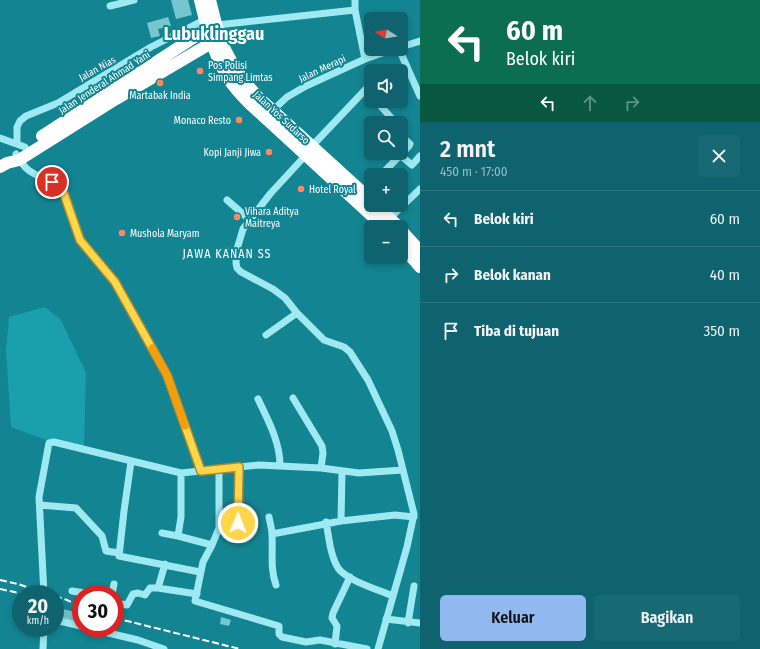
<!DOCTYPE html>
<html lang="id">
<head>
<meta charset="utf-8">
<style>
  :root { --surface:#0e636e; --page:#176973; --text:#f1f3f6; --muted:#9bbcc2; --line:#2e7781; --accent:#90b9f0 }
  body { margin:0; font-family:"Fira Sans Condensed",sans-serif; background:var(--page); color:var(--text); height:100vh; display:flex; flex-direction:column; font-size:15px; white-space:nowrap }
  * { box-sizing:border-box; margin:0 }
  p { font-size:13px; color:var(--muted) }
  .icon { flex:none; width:22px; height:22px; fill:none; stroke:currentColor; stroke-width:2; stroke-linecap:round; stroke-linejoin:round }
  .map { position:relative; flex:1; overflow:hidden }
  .drawer { display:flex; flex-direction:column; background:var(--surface); width:340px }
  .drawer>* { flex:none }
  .hud { background:#0b6e4f; color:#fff; overflow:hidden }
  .needle { width:26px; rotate:281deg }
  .fabs { position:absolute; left:364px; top:12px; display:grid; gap:8px }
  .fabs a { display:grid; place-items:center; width:44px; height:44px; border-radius:6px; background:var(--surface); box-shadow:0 2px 6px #0003; font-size:20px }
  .speed { position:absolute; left:12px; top:585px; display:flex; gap:8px; font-size:20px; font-weight:700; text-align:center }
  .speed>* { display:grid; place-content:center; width:52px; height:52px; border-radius:50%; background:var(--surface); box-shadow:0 2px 6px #0003; line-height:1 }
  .speed small { font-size:10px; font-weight:400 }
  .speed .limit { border:6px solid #d22; background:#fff; color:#111 }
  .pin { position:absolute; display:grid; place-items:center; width:34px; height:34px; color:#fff; margin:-17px; border:2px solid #fff; border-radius:50%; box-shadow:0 1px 4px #0007 }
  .me { position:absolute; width:44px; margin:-22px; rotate:1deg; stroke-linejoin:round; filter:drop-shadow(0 0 3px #0008) }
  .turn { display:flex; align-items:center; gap:14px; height:84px; padding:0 20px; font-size:18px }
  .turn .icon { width:52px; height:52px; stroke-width:2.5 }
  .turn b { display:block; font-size:28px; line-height:34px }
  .lanes { display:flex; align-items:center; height:38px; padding:0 20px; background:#0003; justify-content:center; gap:20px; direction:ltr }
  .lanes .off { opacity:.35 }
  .round { display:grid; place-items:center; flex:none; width:42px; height:42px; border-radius:6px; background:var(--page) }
  .head { display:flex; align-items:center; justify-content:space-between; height:68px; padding:0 20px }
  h1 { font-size:24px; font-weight:600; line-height:30px }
  .cta { display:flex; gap:8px; margin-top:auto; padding:8px 20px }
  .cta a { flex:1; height:46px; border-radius:6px; background:var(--accent); color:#111; font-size:16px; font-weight:600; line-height:46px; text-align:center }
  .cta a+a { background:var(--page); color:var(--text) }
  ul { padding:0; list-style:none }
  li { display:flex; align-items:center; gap:12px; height:56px; padding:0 20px; border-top:1px solid var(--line) }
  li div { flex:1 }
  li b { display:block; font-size:15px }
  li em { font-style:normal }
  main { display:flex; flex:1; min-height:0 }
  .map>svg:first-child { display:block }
  .green { fill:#1a9fac }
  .building { fill:#75c6cf }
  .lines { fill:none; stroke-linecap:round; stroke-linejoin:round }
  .minor { stroke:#9feaf2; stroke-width:7 }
  .highway { stroke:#fff; stroke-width:12 }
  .rail { stroke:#fff; stroke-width:2; stroke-dasharray:7 3; stroke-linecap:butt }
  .route-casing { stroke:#a68a30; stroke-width:10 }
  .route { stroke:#ffd54a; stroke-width:7 }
  .slow { stroke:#f59e0b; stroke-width:7 }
  .poi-dot { fill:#ff8960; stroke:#138492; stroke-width:1.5 }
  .labels { text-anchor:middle; stroke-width:4; stroke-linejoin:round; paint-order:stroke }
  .poi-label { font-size:10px; fill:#fff; stroke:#138492; text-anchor:start }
  .street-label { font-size:10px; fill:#fff; stroke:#138492 }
  .quarter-label { font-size:12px; letter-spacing:1px; fill:#fff; stroke:#138492 }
  .town-label { font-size:18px; font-weight:bold; fill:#fff; stroke:#138492 }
</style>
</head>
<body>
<main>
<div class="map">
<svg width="420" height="649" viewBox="0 0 420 649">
  <rect width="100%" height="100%" fill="#138492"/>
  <path class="green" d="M45 307 61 320 86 373 84 448 49 441 11 427 6 351 9 317Z"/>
  <path class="building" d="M171 0H188L192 15 176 19Z
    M168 17 171 26 158 29 160 36 151 38 147 23Z
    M224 247 231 248 230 259H223Z
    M58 608 81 613V624L56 618Z
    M221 617 231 620 229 626 220 624Z"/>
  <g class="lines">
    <path class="minor" d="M355 0V10L365 59
      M110 6 134 0
      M217 25 355 10
      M401 47 420 41
      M399 49 420 96
      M376 101 396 123
      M271 112 287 97 306 86 365 59 394 49
      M0 138 25 147
      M17 144V127L20 121 26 116 58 103 151 47 204 20
      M312 146 366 89 369 90 371 93
      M16 154C30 180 42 173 62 188L80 240 115 282 167 375 201 471
      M400 155 412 165 420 156
      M305 156 270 194 243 229 237 249 236 263 237 268 241 272 273 289 285 298 297 313 324 340 344 347 350 352 368 380 392 431 398 450 414 514 407 547 378 649
      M381 175 409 146 410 144 402 137 404 132 401 128
      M363 193 371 185
      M227 200 250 220
      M390 218 420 189
      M266 335 297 313
      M293 398 322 446 323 453 321 468
      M258 399C268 420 280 442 280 465
      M131 462 124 511 119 556 200 572
      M219 470V528L212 545 203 562 195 601 279 626V634L282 637 306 642 320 640 367 649
      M181 473V517L178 536 212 545
      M40 505 76 508 102 536 106 551 119 553
      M269 517C270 523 272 529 272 535 273 552 270 569 276 585
      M341 521 342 472
      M326 522C329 537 330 555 338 568 346 580 379 590 393 596
      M162 533 178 536
      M272 534 341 521 395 515 414 517
      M238 535 239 467
      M165 564 158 588 197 594
      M72 591 91 594
      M44 594 39 497 49 443 54 442 181 473 259 465 321 468 359 473 403 470
      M112 594 114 584
      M115 603 127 605 133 594 138 593 145 595 150 588H158
      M386 619 420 623
      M55 620 81 626
      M408 623 414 586
      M87 628 138 640 164 649
      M335 644 337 626 332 618 333 613 350 577
      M43 649 44 628"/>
    <path class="highway" d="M200 0C206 25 212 50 225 73 231 85 241 95 250 104L384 227
      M210 0C213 12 216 25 220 37 228 60 242 80 259 98L371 200
      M42 136 207 29 214 26
      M0 167 7 163 19 160 116 99 218 39
      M376 205 399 227
      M401 230 420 251
      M401 245 420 267"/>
    <path class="rail" d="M0 580 18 584 47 594
      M0 589 24 594
      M55 596 67 600 81 607
      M115 618 240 649"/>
  </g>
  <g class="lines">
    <defs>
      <path id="route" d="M52 182 62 188 80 240 115 282 167 375 201 471 239 467 238 523"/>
    </defs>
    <use href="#route" class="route-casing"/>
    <use href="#route" class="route"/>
    <path class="slow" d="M152 348 167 375 185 426"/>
  </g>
  <g class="poi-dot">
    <circle cx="200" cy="71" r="4"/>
    <circle cx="160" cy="83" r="4"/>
    <circle cx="239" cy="120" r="4"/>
    <circle cx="269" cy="152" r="4"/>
    <circle cx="301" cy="189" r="4"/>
    <circle cx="237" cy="217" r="4"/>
    <circle cx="122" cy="233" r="4"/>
  </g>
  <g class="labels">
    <g class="poi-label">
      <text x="208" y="69">Pos Polisi<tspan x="208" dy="12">Simpang Limtas</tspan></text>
      <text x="160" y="99" text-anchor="middle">Martabak India</text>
      <text x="231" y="124" text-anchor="end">Monaco Resto</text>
      <text x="261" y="156" text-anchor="end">Kopi Janji Jiwa</text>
      <text x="309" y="193">Hotel Royal</text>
      <text x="245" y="215">Vihara Aditya<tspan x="245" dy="12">Maitreya</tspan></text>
      <text x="130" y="237">Mushola Maryam</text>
    </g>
    <g class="street-label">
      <text transform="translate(97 68) rotate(-29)" y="4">Jalan Nias</text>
      <text transform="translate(322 68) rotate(-25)" y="4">Jalan Merapi</text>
      <text transform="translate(104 82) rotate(-33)" y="4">Jalan Jenderal Ahmad Yani</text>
      <text transform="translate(282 117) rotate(43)" y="4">Jalan Yos Sudarso</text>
    </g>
    <g class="quarter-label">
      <text x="227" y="258">JAWA KANAN SS</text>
    </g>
    <g class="town-label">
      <text x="214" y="40">Lubuklinggau</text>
    </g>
  </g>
</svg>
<div class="fabs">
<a><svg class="needle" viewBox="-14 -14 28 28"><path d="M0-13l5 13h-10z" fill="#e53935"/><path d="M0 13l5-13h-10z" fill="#9bbcc2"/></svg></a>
<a><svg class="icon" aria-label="sound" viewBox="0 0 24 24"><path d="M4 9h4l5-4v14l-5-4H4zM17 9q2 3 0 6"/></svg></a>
<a><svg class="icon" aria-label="search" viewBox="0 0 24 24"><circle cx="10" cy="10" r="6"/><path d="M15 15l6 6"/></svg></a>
<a>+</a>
<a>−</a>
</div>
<div class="speed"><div>20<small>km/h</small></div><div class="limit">30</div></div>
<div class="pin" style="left:52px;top:182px;background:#d93025"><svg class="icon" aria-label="arrive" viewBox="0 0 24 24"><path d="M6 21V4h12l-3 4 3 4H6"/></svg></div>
<svg class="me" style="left:238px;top:523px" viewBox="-20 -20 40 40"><circle r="17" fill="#ffd54a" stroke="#fff" stroke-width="3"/><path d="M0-11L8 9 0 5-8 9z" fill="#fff"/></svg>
</div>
<section class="drawer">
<div class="hud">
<div class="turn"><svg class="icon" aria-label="left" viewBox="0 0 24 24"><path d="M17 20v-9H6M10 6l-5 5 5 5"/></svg><div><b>60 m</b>Belok kiri</div></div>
<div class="lanes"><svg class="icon" aria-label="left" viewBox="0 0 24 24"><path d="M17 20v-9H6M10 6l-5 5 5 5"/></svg><svg class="icon off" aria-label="ahead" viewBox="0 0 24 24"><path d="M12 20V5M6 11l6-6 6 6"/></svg><svg class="icon off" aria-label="right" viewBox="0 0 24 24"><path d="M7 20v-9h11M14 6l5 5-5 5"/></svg></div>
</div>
<div class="head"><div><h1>2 mnt</h1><p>450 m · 17:00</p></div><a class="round"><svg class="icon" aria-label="close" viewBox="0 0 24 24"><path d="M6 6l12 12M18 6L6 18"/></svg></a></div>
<ul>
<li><svg class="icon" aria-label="left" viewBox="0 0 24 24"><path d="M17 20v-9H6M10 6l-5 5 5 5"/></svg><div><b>Belok kiri</b></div><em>60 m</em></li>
<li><svg class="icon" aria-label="right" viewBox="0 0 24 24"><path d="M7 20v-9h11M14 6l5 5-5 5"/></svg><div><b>Belok kanan</b></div><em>40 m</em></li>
<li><svg class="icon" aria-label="arrive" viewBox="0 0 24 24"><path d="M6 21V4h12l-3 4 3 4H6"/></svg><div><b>Tiba di tujuan</b></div><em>350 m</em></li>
</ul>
<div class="cta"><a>Keluar</a><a>Bagikan</a></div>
</section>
</main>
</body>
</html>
